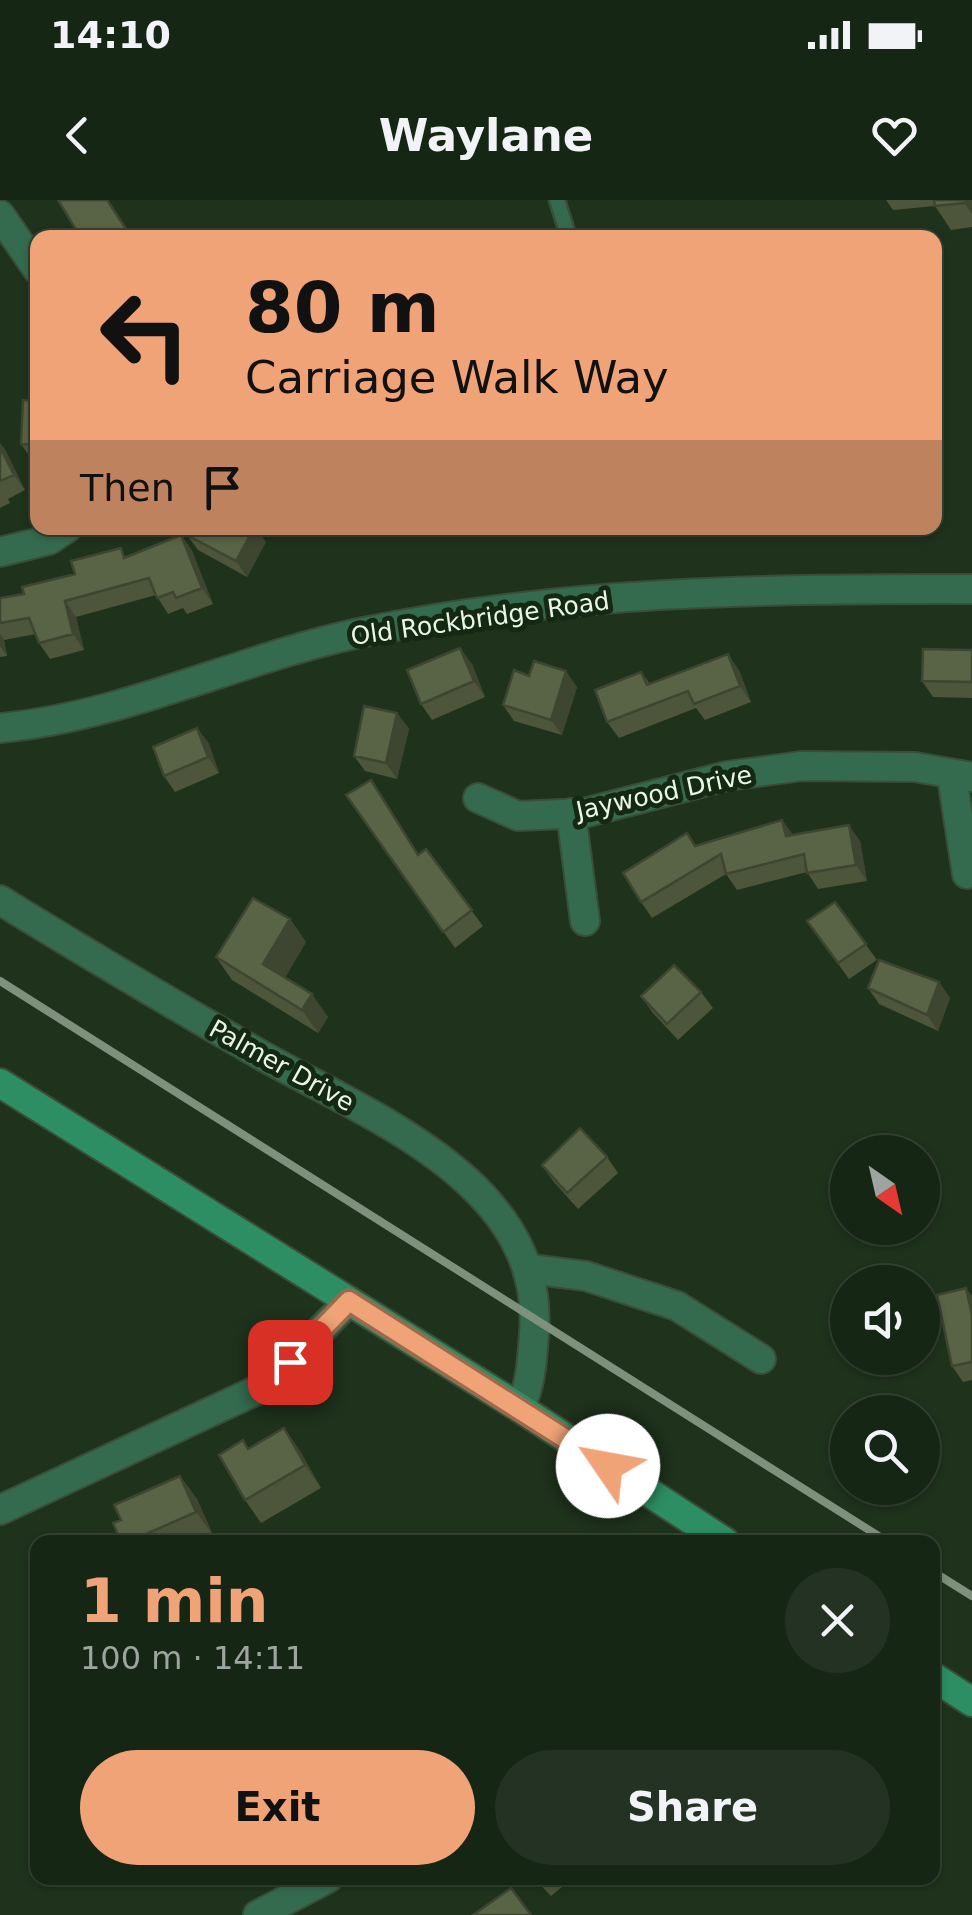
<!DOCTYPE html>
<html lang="en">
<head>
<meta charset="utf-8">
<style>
  :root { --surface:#162615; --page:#233222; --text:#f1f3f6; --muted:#9ea5a0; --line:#354334; --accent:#efa377 }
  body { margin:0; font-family:"DejaVu Sans",sans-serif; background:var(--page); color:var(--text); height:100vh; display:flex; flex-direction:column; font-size:38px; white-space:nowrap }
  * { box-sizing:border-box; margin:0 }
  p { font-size:32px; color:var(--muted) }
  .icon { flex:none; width:55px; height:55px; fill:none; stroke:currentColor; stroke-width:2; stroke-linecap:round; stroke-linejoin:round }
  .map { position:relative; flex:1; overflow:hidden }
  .details { position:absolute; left:30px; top:1335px; width:910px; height:350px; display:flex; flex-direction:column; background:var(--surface); border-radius:20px; box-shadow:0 2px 8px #0004,0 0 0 2px var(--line) }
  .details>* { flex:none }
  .guide { position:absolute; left:30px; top:30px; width:912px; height:305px; border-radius:20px; box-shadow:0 2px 8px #0004,0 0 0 2px var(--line); background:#efa377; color:#111; overflow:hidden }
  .needle { width:65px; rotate:146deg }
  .buttons { position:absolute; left:830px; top:935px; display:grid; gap:20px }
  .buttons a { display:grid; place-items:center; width:110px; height:110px; border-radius:50%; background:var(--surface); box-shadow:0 2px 8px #0004,0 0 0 2px var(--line); font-size:50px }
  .pin { position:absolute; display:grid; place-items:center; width:85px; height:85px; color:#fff; margin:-42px; border-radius:20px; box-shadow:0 5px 15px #0006 }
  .me { position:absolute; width:110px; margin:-55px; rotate:303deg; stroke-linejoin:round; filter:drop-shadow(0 0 8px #0008) }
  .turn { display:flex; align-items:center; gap:35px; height:210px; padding:0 50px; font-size:45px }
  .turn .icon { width:130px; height:130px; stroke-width:2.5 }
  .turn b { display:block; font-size:70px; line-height:85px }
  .then { display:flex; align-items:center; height:95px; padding:0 50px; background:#0003; gap:20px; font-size:38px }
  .round { display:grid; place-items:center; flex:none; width:105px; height:105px; border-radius:52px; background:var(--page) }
  .headline { display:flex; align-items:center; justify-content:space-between; height:170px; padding:0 50px }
  h1 { font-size:60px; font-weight:700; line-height:75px; color:var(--accent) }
  .cta { display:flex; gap:20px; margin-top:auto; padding:20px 50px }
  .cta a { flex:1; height:115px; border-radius:60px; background:var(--accent); color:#111; font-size:40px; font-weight:700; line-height:115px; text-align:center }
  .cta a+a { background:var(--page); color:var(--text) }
  .status { display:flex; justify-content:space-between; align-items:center; height:70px; padding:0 50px; background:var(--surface); direction:ltr }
  .status svg { height:28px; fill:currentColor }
  header { display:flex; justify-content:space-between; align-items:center; height:130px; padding:0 50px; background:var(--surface); font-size:45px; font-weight:700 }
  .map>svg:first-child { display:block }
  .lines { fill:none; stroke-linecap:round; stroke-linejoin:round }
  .service-casing { stroke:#3a4d38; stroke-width:19 }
  .minor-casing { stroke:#3a4d38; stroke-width:32 }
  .secondary-casing { stroke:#3a4d38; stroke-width:32 }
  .service { stroke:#346b4f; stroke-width:14 }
  .minor { stroke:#346b4f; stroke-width:28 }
  .secondary { stroke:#2c8e62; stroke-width:28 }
  .rail { stroke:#7f907d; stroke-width:8 }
  .wall { fill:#4d553b }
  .shaded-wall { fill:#3e4530 }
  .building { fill:#596345; stroke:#3e4530; stroke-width:2.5 }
  .route-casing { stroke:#9b6a4d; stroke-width:25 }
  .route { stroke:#efa377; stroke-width:18 }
  .labels { text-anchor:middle; stroke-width:10; stroke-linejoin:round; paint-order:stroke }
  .street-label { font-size:25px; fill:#e9f6e7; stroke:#142812 }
</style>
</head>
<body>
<div class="status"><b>14:10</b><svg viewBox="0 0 49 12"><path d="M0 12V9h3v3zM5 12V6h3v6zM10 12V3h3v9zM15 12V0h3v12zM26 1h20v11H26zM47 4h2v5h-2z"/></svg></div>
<header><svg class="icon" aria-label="back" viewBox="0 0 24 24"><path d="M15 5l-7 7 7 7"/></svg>Waylane<svg class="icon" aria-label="heart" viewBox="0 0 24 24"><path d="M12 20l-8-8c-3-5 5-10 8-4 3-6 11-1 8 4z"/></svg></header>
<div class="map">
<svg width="972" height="1715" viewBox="0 0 972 1715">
  <rect width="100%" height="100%" fill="#1e321c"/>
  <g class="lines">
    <defs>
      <path id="service" d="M557 0 569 38"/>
      <path id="minor" d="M0 15 38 70
        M0 352 49 340 67 328
        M0 528C123 517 238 459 359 433 563 390 765 389 972 389
        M952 577 967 674
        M478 598 518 616 584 613 727 576 802 566 915 567 972 577
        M571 613 585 721
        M0 700C84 752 169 802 254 851 363 914 547 980 534 1134 532 1161 531 1184 520 1208
        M530 1069 586 1076 677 1106 761 1159
        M0 1310 266 1186 349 1101
        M258 1715 328 1678"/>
      <path id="secondary" d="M0 883 520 1208 725 1342
        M932 1476 972 1502"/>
    </defs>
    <use href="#service" class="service-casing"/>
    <use href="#minor" class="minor-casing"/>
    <use href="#secondary" class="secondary-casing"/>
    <use href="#service" class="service"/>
    <use href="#minor" class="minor"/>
    <use href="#secondary" class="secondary"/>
    <path class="rail" d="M0 781 888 1342
      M932 1371 972 1396"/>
  </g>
  <path class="wall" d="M886 0H972V27L951 30 935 6 893 10Z
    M38 201V260H32L21 244Z
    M0 243 25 290 8 299 10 303 0 308Z
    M181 335 192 351 213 404 187 414 183 408 168 414 156 395 76 417 84 450 50 459 39 443 36 434 4 440 7 456 0 457V398L24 394 75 374 127 356Z
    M187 335 266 342 247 377 198 350Z
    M972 450V498L933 497 922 481Z
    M472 464 485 497 432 520 421 504Z
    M739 470 751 502 705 520 696 508 619 538 607 522 641 472 650 484Z
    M529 476 577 487 562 535 514 521 503 505Z
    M397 513 409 529 397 579 365 571 354 556Z
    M197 528 209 544 219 573 175 592 164 576Z
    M371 580 419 655 426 649 483 726 455 748 346 595Z
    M782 620 792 634 860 641 867 681 818 689 807 672 737 690 726 674 652 718 641 702 687 633 696 646Z
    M835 702 877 760 849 779 807 721Z
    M290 719 306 742 285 777 328 817 318 833 232 780 216 757Z
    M939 782 950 798 938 831 879 804 868 788Z
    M701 792 713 808 678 840 652 812 641 796Z
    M607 957 618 973 578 1009 553 981 542 965Z
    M972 1096V1180L963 1182 952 1166Z
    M284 1228 300 1251 321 1288 261 1323 245 1300 243 1240 249 1249Z
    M180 1276 197 1299 213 1335 196 1342H121V1320Z
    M534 1678H573L551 1696Z"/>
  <path class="shaded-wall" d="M964 0H972V14L964 3Z
    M0 243 5 249 25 290 14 275 0 247Z
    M254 328H256L266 342 247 377 236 361Z
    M181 335 192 351 213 404 202 388Z
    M65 401 76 417 84 450 73 434Z
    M0 434 4 440 7 456 0 446Z
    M460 448 472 464 485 497 474 481Z
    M728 454 739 470 751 502 740 486Z
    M566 471 577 487 562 535 551 520Z
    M397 513 409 529 397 579 386 563Z
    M197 528 209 544 219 573 208 557Z
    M782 620 794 636H786Z
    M849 625 860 641 867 681 856 665Z
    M290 719 306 742 280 787 263 764Z
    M939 782 950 798 938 831 927 815Z
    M312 794 328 817 318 833 302 810Z
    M966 1088 972 1096V1115Z
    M284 1228 300 1251 321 1288 305 1265Z
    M180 1276 197 1299 213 1335 196 1312Z"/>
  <path class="building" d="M58 0H107L132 38H81Z
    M934 0H964V3L935 6Z
    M23 200 38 201V245L21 244Z
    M0 247 14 275 0 281Z
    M191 328H254L236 361 187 335Z
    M181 335 202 388 176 398 173 392 157 398 149 378 65 401 73 434 39 443 29 418 0 423V398L24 394 22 387 75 374 71 361 121 348 124 358Z
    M460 448 474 481 421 504 407 470Z
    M923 449 972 450V482L922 481Z
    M728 454 740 486 694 504 688 491 607 522 595 490 641 472 647 485Z
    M534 461 566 471 551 520 503 505 514 470 529 476Z
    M364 506 397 513 386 563 354 556Z
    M197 528 208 557 164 576 153 547Z
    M371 580 418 655 426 649 472 710 443 732 346 595Z
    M782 620 786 636 849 625 856 665 807 673 804 654 726 674 721 654 641 702 623 673 687 633 695 646Z
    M253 698 290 719 263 764 312 794 302 810 216 757Z
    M835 702 866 744 838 763 807 721Z
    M879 760 939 782 927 815 868 788Z
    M674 765 701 792 667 824 641 796Z
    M580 928 607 957 567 993 542 965Z
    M966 1088 972 1115V1162L952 1166 937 1095Z
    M284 1228 305 1265 245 1300 219 1255 243 1240 248 1249Z
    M180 1276 196 1312 128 1342H121L113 1323 121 1320 114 1305Z
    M511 1688 531 1715H473Z"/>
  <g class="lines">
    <defs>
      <path id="route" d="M290 1162 349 1101 608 1266"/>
    </defs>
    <use href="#route" class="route-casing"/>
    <use href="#route" class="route"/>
  </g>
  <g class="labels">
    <g class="street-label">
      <text transform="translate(480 418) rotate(-8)" y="9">Old Rockbridge Road</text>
      <text transform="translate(664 592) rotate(-12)" y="9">Jaywood Drive</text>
      <text transform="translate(282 865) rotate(29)" y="9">Palmer Drive</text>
    </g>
  </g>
</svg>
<div class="buttons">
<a><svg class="needle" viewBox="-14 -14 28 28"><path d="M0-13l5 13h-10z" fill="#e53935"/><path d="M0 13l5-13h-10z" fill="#9ea5a0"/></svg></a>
<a><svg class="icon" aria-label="sound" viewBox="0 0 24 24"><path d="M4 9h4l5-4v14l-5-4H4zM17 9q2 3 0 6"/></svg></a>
<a><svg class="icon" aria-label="search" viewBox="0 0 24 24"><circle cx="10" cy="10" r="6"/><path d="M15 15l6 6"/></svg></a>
</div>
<div class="pin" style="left:290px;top:1162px;background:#d93025"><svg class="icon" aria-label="arrive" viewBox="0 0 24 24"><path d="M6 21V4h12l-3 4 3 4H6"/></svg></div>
<svg class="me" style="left:608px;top:1266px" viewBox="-20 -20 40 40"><circle r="19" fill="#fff"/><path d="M0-13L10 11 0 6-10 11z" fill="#efa377"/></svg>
<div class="guide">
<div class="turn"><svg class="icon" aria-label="left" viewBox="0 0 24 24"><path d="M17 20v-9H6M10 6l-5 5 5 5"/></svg><div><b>80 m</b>Carriage Walk Way</div></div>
<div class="then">Then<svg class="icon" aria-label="arrive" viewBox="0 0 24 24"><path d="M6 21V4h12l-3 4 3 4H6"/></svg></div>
</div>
<section class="details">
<div class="headline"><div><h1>1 min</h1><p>100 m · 14:11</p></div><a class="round"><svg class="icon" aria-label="close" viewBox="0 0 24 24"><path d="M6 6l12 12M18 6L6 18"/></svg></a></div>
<div class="cta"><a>Exit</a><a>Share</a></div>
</section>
</div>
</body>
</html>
